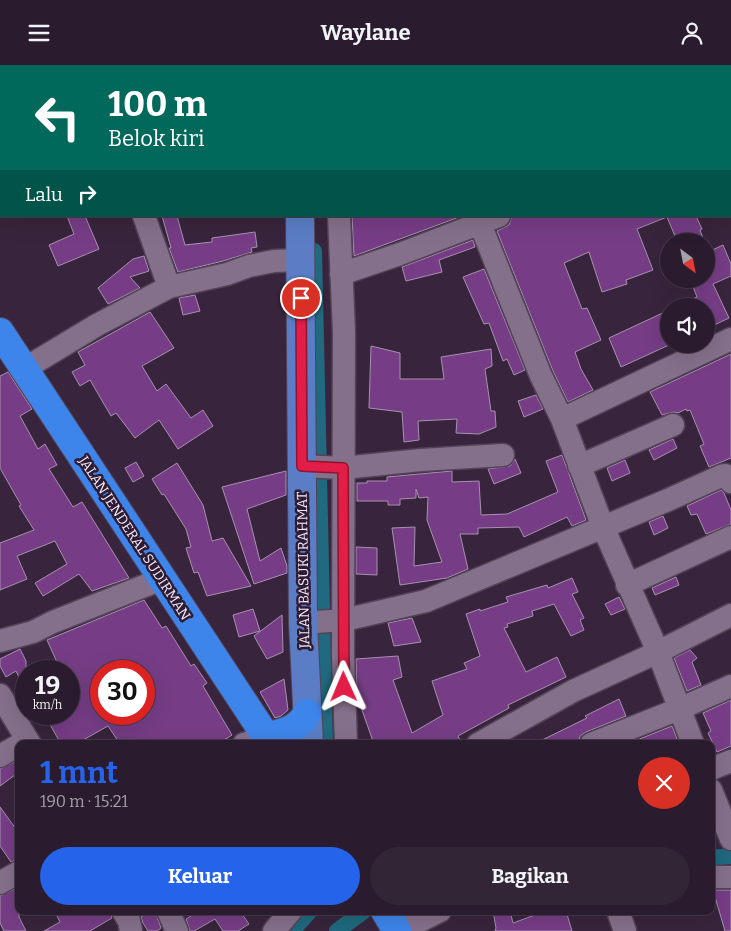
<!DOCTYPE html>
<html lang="id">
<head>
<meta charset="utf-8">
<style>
  :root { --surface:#2a1c2e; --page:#322536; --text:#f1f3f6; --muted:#a5a1aa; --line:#463a4a; --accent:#2563eb }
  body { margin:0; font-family:Bitter,serif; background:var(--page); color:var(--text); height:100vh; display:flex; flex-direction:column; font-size:19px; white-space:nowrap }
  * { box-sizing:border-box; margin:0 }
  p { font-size:16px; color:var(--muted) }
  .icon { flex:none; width:28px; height:28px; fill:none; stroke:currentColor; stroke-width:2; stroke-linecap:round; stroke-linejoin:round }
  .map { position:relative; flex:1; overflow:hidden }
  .drawer { position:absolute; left:15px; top:675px; width:700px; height:175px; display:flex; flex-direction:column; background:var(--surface); border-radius:10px; box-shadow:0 5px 20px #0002,0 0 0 1px var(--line) }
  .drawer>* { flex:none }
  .guide { position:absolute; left:0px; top:0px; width:731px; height:152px; box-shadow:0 5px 20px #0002,0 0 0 1px var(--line); background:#00695c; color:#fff; overflow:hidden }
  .needle { width:32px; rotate:148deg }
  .controls { position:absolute; left:660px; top:168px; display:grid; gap:10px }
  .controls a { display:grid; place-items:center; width:55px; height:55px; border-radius:50%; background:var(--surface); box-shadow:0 5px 20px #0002,0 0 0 1px var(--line); font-size:25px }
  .speed { position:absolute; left:15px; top:595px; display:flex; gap:10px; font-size:25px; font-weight:700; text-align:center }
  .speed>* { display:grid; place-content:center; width:65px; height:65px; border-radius:50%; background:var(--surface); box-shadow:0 5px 20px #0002,0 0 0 1px var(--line); line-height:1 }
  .speed small { font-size:12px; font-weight:400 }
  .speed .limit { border:8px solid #d22; background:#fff; color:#111 }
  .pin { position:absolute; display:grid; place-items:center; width:42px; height:42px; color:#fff; margin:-21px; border:2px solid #fff; border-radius:50%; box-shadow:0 1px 5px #0007 }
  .me { position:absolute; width:55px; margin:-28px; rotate:359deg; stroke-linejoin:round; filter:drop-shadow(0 0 4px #0008) }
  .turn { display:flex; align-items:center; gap:18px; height:105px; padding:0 25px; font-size:22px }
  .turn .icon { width:65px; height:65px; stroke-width:2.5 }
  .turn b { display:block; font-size:35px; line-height:42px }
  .then { display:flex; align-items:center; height:48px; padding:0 25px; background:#0003; gap:10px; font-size:19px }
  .round { display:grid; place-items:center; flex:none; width:52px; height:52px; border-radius:26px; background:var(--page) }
  .summary { display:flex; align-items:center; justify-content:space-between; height:85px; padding:0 25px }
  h1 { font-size:30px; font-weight:700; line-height:38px; color:var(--accent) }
  .primary-button { display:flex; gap:10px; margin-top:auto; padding:10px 25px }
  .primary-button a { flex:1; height:58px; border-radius:30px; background:var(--accent); color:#fff; font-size:20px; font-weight:700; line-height:58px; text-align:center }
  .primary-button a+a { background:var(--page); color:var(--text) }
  header { display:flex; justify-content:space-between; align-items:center; height:65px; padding:0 25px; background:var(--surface); font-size:22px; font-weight:700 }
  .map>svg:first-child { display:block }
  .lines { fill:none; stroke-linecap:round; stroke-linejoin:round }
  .canal { stroke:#20697e; stroke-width:16 }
  .building { fill:#763d86; stroke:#a791ae; fill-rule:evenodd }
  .minor-casing { stroke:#534357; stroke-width:25 }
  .major-casing { stroke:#534357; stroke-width:30 }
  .highway-casing { stroke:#534357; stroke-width:30 }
  .minor { stroke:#85708b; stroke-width:22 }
  .major { stroke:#5a7dc5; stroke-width:28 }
  .highway { stroke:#3d85eb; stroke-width:28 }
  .route-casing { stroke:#92132f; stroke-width:12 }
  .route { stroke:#e11d48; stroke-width:9 }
  .labels { text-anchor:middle; stroke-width:5; stroke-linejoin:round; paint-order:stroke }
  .street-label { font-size:14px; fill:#f7ebfb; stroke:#2d1c33 }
</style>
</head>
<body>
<header><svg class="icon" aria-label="menu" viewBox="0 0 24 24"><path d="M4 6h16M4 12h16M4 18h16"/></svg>Waylane<svg class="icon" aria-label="person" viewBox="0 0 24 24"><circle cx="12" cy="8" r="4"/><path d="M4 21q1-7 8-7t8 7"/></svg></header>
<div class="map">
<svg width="731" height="866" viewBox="0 0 731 866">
  <rect width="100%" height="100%" fill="#38253d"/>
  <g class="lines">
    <path class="canal" d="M314 186 325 679
      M711 793 731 791
      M292 866 310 846
      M337 866 364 846"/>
  </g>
  <path class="building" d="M67 151H85L99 184 58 201 49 180 74 169Z
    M162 151H177L185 180 212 177V173L255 167 257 182 251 183 252 187 223 196 178 207 169 183H171Z
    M352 151H462L354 191Z
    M512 151H696L702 164 700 165 704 176H677L667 152 637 164 653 205 626 215 627 219 602 227 589 187 564 198 582 244 587 243 601 275 575 287 581 304 593 325 568 337 553 306 497 166 509 160Z
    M473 175 475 182 439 195 442 207 406 216 402 202Z
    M723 180 731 199V211L713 219 729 253 706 264V241H677L697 232 690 214H706V188Z
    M144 191 149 206 130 212 140 223 108 239 98 223 133 194Z
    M484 204 525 305 514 310 507 294 503 296 489 258 484 259 463 212Z
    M195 230 200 246 183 250 179 233Z
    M669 245V280L621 302 609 273Z
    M150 247 174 283 142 301 157 326 166 319 191 353 203 345 213 361 178 384 159 355 135 373 116 348 111 351 90 315 80 321 72 307 85 300 78 287Z
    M371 281 400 288V314H444L441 292 491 284 492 301 485 304 491 346H495L496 362 479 369 456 368 457 354 418 356 419 375 404 377 402 347 369 343Z
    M731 289V393L709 402 700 381 704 379 690 345 687 346 686 344 678 348 674 347 662 350 650 327Z
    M8 307 32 344 20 351 38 384 45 379 57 400 49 404 73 442 82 437 129 513 92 526 79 509 43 531 35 518 67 499 55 476 17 491 27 514 0 525V478L34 465 19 441 21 440 0 403V311Z
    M536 330 543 344 524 352 518 336Z
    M673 374 677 383 654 395 649 385Z
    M562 390 586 455 572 461 567 452 524 472 519 462 478 463V469H460L468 504 447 513 400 520 392 463 415 462 414 501 442 497 427 455 428 432 419 433 416 424V433L400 434V440H388V436H357V418H367V416H387V412L452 406V417L479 416 481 450 507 449 558 427 546 396Z
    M515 394 521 408 494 419 488 404 510 401Z
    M625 395 630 408 612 416 607 403Z
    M136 397 144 411 133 417 125 403Z
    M177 398 203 440 212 476 223 473 251 521 207 531 198 507 194 508 186 483 191 482 186 464 164 429 162 430 152 414Z
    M286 406V430L247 444 260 496 281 483 287 501V508L254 519 222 422Z
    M721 425 724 428 731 445V459L706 469 697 449 691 450 687 441Z
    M663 451 668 463 654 470 649 457Z
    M356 482 377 483V510L356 509Z
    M676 512 679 520 655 530 652 523Z
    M572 513 578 527 572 529 584 553 580 555 584 565 571 571 554 539 532 546 533 551 507 559 508 562 504 563 526 607 557 592 566 612 508 640 509 643 458 671 462 679H374L357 631 356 594 398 591 402 612 393 615 412 668 443 650 432 616 467 604 464 598 480 591 466 549 480 544V546L508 537 506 532 547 520 548 523Z
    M619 532 625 544 611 550 605 539Z
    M144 535 162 563 166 561 191 601 194 599 207 618 203 621 232 670 218 679H120L108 661 76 679H61L44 649H69V606H61L47 575ZM101 606H144V649H101L91 629 101 623Z
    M253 544 260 566 239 572 233 550Z
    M282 550 283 587 267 594 254 571Z
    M412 553 421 577 394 581 388 558Z
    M20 584 26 596V627L16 606 6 612 0 601V594Z
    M690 585 697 593 692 597 701 620 687 626 674 593Z
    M284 614 288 645 281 651 275 653 260 627Z
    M619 634 626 651 586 667 580 671 578 679H534L587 653 585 651Z
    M731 635V681L717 687 708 668 711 666 703 648Z
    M672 661 679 679H627Z
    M19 695V707L0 721V704Z
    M0 742 19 768V794L11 797 0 781Z
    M19 822V852L26 866H4L0 858V831Z
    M713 825H731V866H725Z
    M65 846H110L112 853 90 866H44L60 857 57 851Z
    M151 846H155L161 863 157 866H148L143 858 141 852Z
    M199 846H240L249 859 238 866H223L215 854 194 866H190L186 854Z
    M493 846H510L513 858 546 846H566L572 866H495L496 863Z"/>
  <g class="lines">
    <defs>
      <path id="minor" d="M337 0V1
        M519 0 520 1
        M680 0 681 1
        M185 1 188 0
        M446 1 450 0
        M0 68 1 67
        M730 115 731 117
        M144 151 169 222 227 209 249 201 274 196 301 195
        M339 151 344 267 343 591 346 679
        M477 151 541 311 562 354 603 462 658 587 693 679
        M341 209 400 189 499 151
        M24 304 97 260 169 222
        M562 354 731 274
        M302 401 343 403 421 395 503 390
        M579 401 673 360
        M627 520 731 472
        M303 558 344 555 426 536 668 435 721 411 725 410 731 417
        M0 576 33 567 53 557 162 514
        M0 630 30 679
        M244 679 266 672
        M478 679 573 626 658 587 731 550
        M591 679 679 644 731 621
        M0 691 19 680
        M711 704 731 696
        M711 725 731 774
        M711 812H731
        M0 818 19 807
        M123 846 129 856 131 866
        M168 846 177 866
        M618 846 625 866
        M274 866 291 846
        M400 866 440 846"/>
      <path id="major" d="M296 0V1
        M300 151 303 558 309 679"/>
      <path id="highway" d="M0 267 271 679
        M266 672C283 667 298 665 307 648
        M385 846 397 866"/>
    </defs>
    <use href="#minor" class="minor-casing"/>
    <use href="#major" class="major-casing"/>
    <use href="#highway" class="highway-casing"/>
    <use href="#minor" class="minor"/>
    <use href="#major" class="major"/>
    <use href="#highway" class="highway"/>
  </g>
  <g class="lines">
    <defs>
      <path id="route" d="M301 233 302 401 343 403 344 622"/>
    </defs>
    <use href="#route" class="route-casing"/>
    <use href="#route" class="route"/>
  </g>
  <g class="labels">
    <g class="street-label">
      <text transform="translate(135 473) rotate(57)" y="5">JALAN JENDERAL SUDIRMAN</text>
      <text transform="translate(303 505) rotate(-91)" y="5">JALAN BASUKI RAHMAT</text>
    </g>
  </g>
</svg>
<div class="controls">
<a><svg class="needle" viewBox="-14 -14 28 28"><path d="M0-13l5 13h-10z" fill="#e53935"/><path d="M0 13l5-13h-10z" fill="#a5a1aa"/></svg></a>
<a><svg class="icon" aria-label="sound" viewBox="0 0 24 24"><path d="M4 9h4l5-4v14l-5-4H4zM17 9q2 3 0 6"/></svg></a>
</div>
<div class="speed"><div>19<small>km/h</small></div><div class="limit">30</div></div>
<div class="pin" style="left:301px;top:233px;background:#d93025"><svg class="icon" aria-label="arrive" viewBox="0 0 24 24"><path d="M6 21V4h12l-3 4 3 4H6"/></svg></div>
<svg class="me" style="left:344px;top:622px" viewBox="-20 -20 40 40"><path d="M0-17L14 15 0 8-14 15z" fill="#e11d48" stroke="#fff" stroke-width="4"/></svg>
<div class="guide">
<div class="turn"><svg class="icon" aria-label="left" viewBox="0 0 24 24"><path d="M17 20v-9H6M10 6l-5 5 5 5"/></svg><div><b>100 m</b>Belok kiri</div></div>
<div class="then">Lalu<svg class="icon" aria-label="right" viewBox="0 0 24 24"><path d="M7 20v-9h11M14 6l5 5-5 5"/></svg></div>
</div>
<section class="drawer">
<div class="summary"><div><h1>1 mnt</h1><p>190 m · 15:21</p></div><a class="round" style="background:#d93025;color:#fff"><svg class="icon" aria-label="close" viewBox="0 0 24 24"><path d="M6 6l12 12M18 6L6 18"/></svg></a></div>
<div class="primary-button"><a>Keluar</a><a>Bagikan</a></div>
</section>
</div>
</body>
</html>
